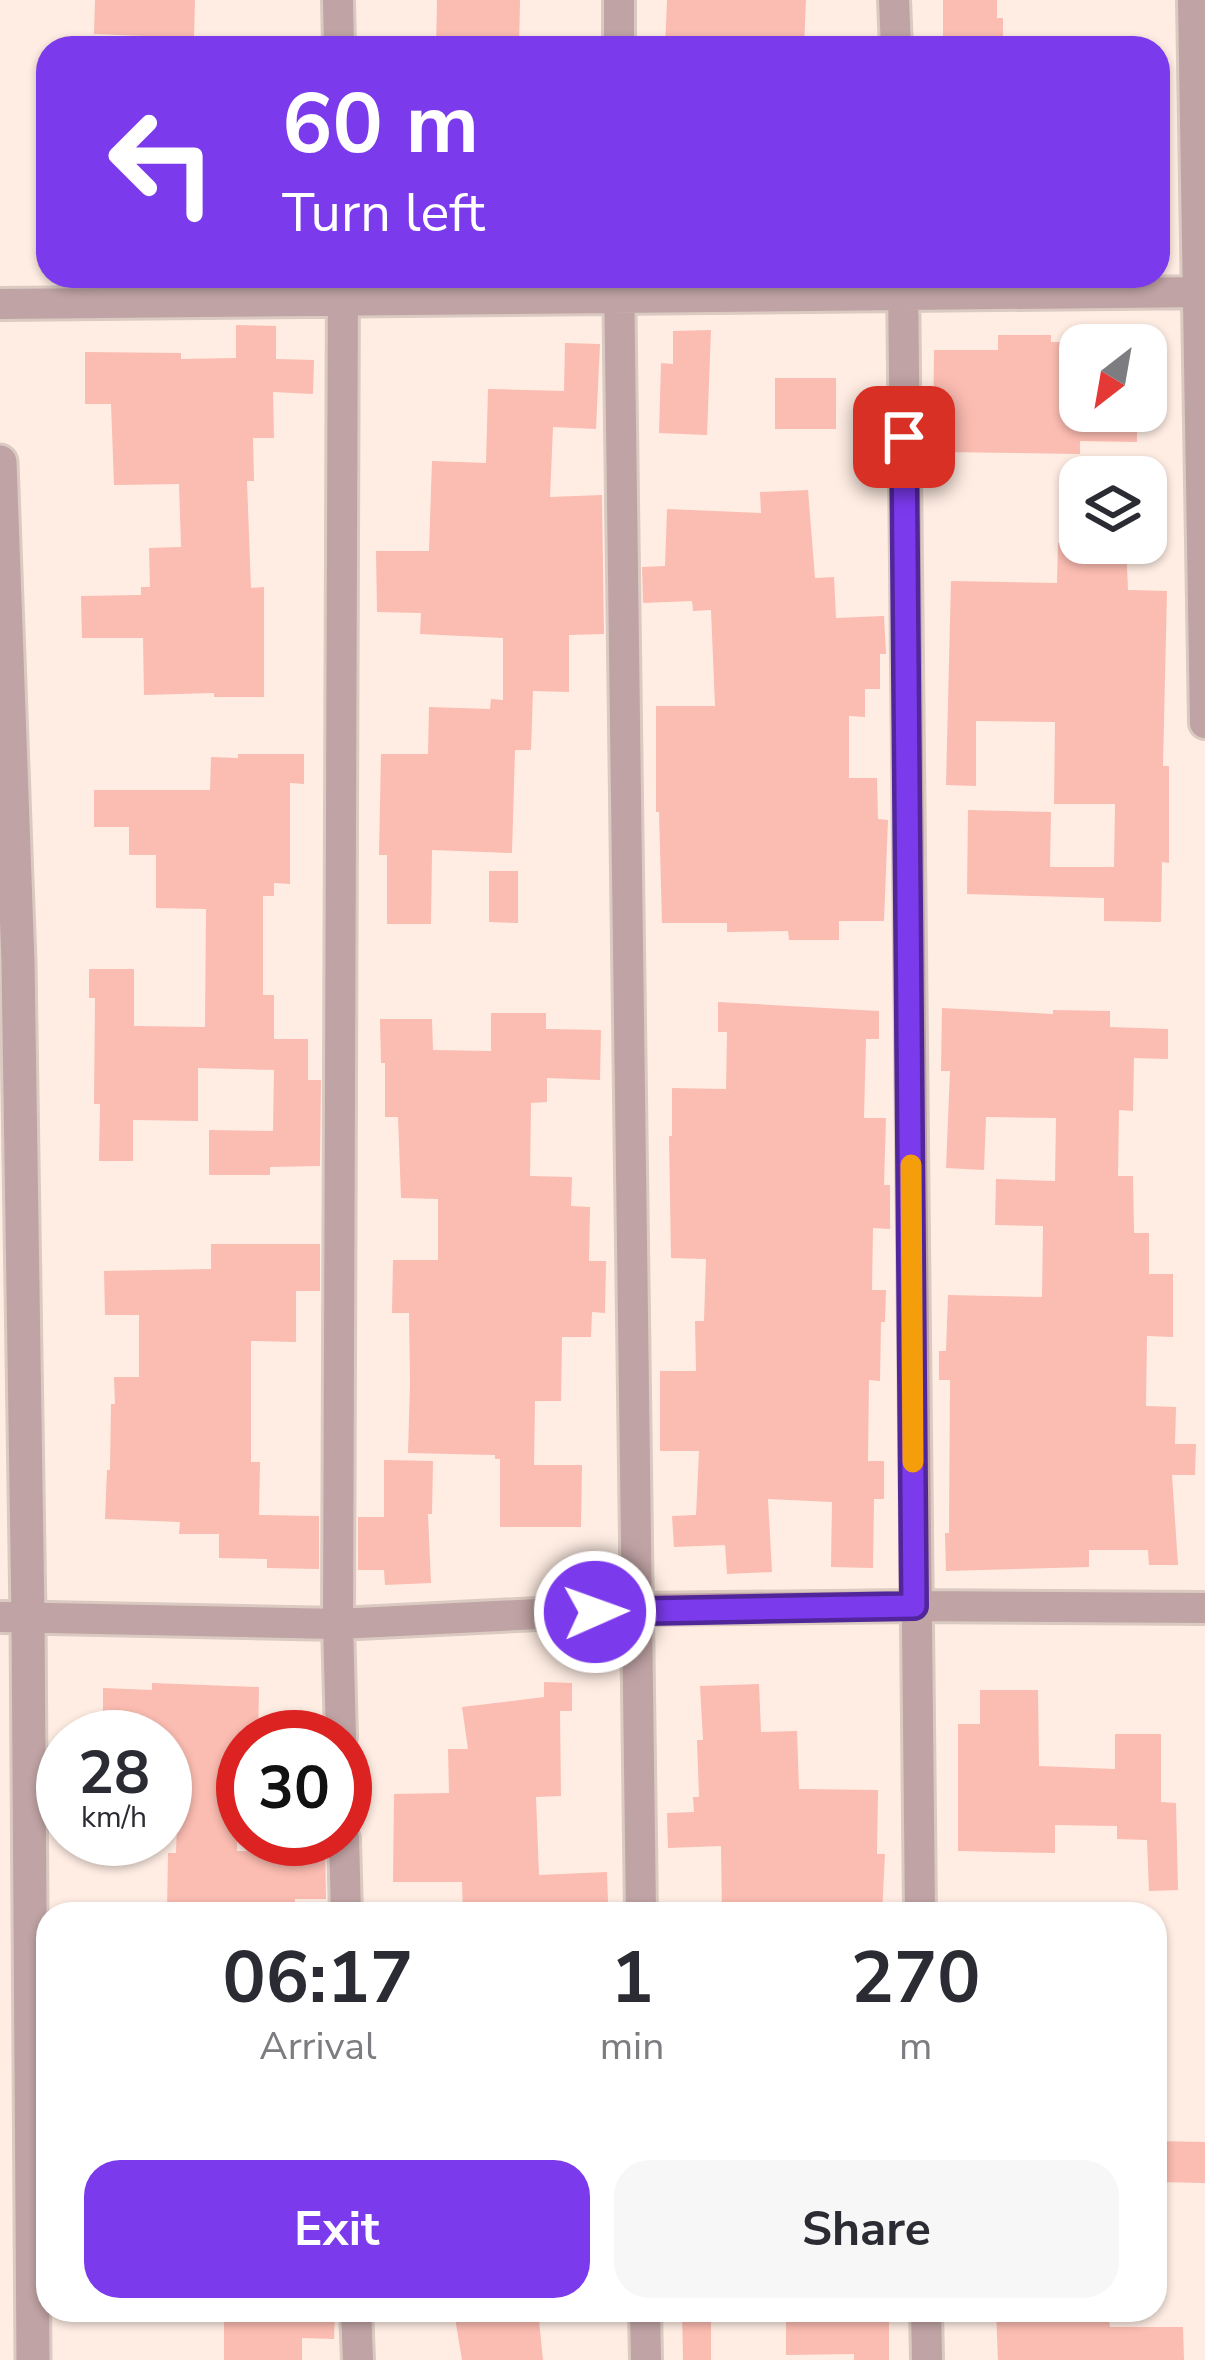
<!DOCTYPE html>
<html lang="en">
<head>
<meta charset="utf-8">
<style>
  :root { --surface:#fff; --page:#f7f7f7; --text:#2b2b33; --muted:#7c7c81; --accent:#7c3aed }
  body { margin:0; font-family:"Nunito Sans",sans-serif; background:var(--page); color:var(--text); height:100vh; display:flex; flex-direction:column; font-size:45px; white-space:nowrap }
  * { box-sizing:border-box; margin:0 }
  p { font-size:39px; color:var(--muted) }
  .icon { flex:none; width:66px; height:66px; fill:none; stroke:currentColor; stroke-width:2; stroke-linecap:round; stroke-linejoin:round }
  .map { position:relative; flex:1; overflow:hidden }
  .sheet { position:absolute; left:36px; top:1902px; width:1131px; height:420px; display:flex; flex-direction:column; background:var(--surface); border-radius:36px; box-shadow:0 3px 9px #0004 }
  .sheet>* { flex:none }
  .banner { position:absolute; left:36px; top:36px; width:1134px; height:252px; border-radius:36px; box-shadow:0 3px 9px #0004; background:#7c3aed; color:#fff; overflow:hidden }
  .needle { width:78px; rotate:211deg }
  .controls { position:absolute; left:1059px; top:324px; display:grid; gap:24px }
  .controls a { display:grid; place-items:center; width:108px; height:108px; border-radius:24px; background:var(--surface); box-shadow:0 3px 9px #0004; font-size:60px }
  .speed { position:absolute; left:36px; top:1710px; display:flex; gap:24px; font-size:60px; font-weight:700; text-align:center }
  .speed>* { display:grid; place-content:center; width:156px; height:156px; border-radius:50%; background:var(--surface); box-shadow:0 3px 9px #0004; line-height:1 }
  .speed small { font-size:30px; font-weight:400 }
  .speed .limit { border:18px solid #d22; background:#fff; color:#111 }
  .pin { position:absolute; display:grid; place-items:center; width:102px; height:102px; color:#fff; margin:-51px; border-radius:24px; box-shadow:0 6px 18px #0006 }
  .me { position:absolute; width:132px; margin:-66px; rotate:88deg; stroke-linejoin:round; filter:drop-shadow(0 0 9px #0008) }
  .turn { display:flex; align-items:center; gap:42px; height:252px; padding:0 48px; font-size:54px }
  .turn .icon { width:156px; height:156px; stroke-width:2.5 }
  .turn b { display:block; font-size:84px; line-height:102px }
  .eta { display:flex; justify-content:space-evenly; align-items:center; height:204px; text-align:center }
  .eta b { font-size:72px; font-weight:700; line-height:84px }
  .action { display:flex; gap:24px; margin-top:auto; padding:24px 48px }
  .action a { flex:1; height:138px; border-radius:36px; background:var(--accent); color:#fff; font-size:48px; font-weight:700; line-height:138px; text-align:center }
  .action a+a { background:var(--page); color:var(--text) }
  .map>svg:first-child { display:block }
  .building { fill:#fbbcb1 }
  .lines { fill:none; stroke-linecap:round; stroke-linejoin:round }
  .minor-casing { stroke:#dacac1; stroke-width:36 }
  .tertiary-casing { stroke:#dacac1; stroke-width:39 }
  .minor { stroke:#c0a3a4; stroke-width:30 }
  .tertiary { stroke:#c0a3a4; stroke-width:33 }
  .route-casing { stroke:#51269a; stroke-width:30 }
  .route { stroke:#7c3aed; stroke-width:21 }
  .slow { stroke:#f59e0b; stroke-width:21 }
</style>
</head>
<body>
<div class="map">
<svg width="1205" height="2360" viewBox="0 0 1205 2360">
  <rect width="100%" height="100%" fill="#ffede3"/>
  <path class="building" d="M95 0H195L194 38 94 34Z
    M437 0H520L519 48H436Z
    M667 0H806L804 48H665Z
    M943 0H997V18H1003V48H943Z
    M236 325 276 326V359L314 360 313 394 273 392 274 438H253L254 481H247L251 588 264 587V697H214V693L144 695 143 638H82L81 596 141 595V587H150L149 548 181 547 179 484 114 485 111 404H85V352L181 353V359L236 358Z
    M711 330 707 435 659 433 661 363 673 364V331Z
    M998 335H1051V342H1080V411H1137V442L1080 441V454L940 452V442H933L934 350H998Z
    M565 343 600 344 596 429 553 427 550 497 602 495 604 634 569 635V692L533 691 531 750H515L512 853 432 850 431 924H387V855H379L381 754H428L429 707 490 709 491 699 503 700V638L420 634 421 613 377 612 376 551H429L432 461 486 463 488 389 564 391Z
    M775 378H836V429H775Z
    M808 490 815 578 834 577 836 618 884 616 886 654H880V689H865V717L849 716V778H877L878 819 888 820 884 921H839V940H789L788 931 727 932V923H662L659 812H656V706H715L711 610 693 611 692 601 643 603 642 567 665 566 667 509 761 513 760 492Z
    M1058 543H1126L1128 590 1167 591 1163 766H1169V863L1162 862 1161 922 1104 921V898L967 894 968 810 1051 812 1050 867H1114L1115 804H1054L1055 722 976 721V786L946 785 951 581 1057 583Z
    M238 754H304V784L290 783V884L274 883V896H263V995H274V1039H308V1080H321L320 1166 270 1167V1175H209V1130L273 1131 274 1070 198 1068V1121L133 1120V1161H99L100 1104H94L95 998H89V969H134V1026L205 1027 206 909 156 908V855H129V827H94V790H210L211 757 238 758Z
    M489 871H518V923L489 922Z
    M718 1002 879 1011V1039H866L864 1118H886L884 1185H890V1229L873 1228 872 1290H886L885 1322H881L880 1381 869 1380 868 1461H884V1499H874L873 1568 831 1567 832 1502 768 1499 772 1572 727 1574 725 1545 674 1547 672 1516 696 1515 699 1451H660V1371H696L695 1321H704L706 1259 671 1258 669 1136H672V1088L726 1089 727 1032H718Z
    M942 1008 1053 1014V1010L1110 1011V1027L1168 1029V1059L1134 1058 1133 1111 1119 1110 1118 1176H1133L1134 1233H1149V1274H1173V1337L1147 1336 1146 1406 1176 1407 1175 1444H1196L1195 1475H1172L1178 1565H1149L1148 1550H1089V1567L946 1571 945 1533H949L950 1380H939V1351H946L948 1295 1042 1297 1043 1226 995 1225 996 1179 1055 1181 1056 1118 986 1117 984 1170 946 1168 950 1071H941Z
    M491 1013H546V1029L601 1030 600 1080 547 1078V1102L531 1103 530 1176 572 1177 571 1206 590 1207 589 1261H606L605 1313 592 1312 591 1337H562L561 1401H535L534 1465H582L581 1527H500V1459H495V1455L408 1453 410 1383 409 1313H392L393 1260H438V1199L401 1198 398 1117H385V1063H381L380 1019H432L433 1050 491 1051Z
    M211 1244H320V1291H296V1342L251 1341V1462H260L259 1515 319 1516V1569L267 1568V1559L219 1558V1534H179L180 1522 105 1519 107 1470H110L111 1404H115L114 1377H139V1315H105L104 1271 211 1269Z
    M384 1460 433 1461 432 1514H428L431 1583 385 1585 384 1570H358V1517H384Z
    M544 1682 572 1683V1711H560L561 1796 536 1797 539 1875 607 1872 608 1902 495 1906V1914H463L462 1882H393L394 1794 449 1793 448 1749H468L462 1707 544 1697Z
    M152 1683 259 1687 258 1737H243V1794H238L237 1851 299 1852 300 1839H325L326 1899H295V1904H242V1913L167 1911 168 1853H176L178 1796H165V1737H103V1688L152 1690Z
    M759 1684 761 1732 797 1731 799 1789 878 1790 877 1854H885L882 1914H722L721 1846 668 1848 667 1813 694 1812 693 1797H699L697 1740H703L700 1686Z
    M980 1690H1038L1039 1766 1115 1769V1734H1161V1802L1176 1803 1178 1890 1149 1891 1147 1840 1117 1839V1826L1055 1825V1853L958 1851V1724H980Z
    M1155 2141 1205 2142V2183L1155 2182Z
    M224 2310H335L334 2339 302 2338V2360H224Z
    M470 2310H538L543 2360H462L454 2312Z
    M682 2310H711V2360H683Z
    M786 2310H829V2315H889V2360H854V2354L786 2355Z
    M996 2310 1054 2312 1108 2310 1110 2327H1183L1184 2360H998Z"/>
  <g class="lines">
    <defs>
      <path id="minor" d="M338 0 339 48
        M894 0 896 48
        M1193 0 1205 723
        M619 48V0
        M619 276 641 1914
        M903 276 920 1914
        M0 304 1205 292
        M0 1617 338 1624 637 1609 914 1606 1205 1608
        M341 1737 338 1624 343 276
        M344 1839 346 1914
        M356 2310 358 2360
        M645 2310 646 2360
        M926 2310 927 2360"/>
      <path id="tertiary" d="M0 462 18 962 28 1617 33 2360"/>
    </defs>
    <use href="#minor" class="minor-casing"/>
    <use href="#tertiary" class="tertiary-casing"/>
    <use href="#minor" class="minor"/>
    <use href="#tertiary" class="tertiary"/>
  </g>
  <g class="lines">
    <defs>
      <path id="route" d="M595 1612 914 1606 904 437"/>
    </defs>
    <use href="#route" class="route-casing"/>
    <use href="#route" class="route"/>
    <path class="slow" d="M911 1165 913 1462"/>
  </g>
</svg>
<div class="controls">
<a><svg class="needle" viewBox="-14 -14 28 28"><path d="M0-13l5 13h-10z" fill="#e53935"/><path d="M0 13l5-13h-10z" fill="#7c7c81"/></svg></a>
<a><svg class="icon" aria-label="layers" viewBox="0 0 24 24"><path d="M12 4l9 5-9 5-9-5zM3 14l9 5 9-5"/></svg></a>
</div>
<div class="speed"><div>28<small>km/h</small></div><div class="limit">30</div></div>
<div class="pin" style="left:904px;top:437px;background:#d93025"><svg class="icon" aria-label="arrive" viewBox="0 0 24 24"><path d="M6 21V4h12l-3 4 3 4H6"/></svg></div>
<svg class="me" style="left:595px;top:1612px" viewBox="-20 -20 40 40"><circle r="17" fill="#7c3aed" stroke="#fff" stroke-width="3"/><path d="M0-11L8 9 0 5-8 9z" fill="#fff"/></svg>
<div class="banner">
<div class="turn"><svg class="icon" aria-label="left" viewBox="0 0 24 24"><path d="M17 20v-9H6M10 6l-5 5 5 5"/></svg><div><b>60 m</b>Turn left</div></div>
</div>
<section class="sheet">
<div class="eta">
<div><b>06:17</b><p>Arrival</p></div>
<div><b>1</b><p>min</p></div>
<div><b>270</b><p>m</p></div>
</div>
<div class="action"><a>Exit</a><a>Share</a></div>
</section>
</div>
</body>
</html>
